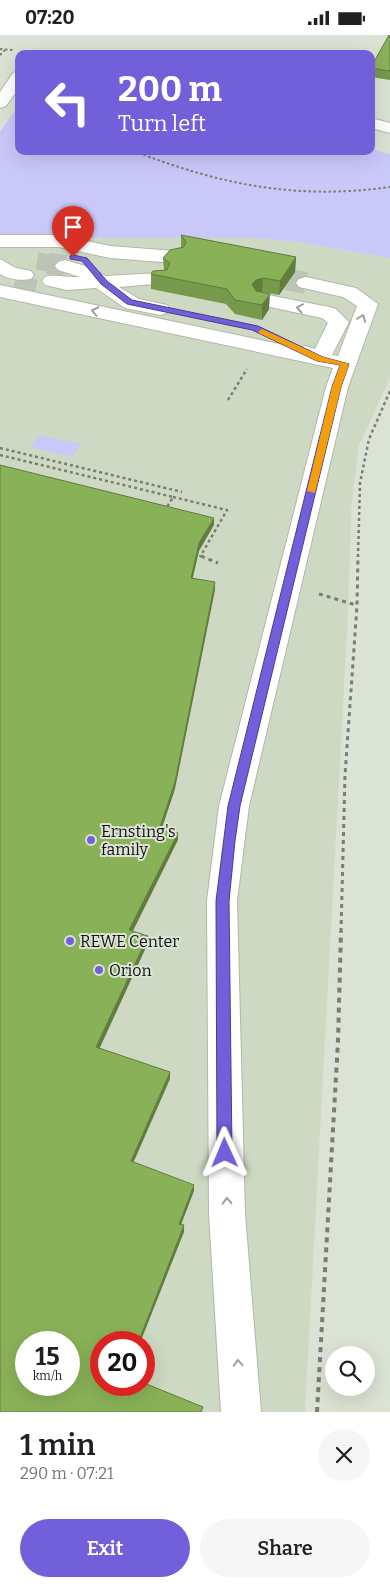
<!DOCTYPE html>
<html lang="en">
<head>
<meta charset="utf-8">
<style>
  :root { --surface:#fff; --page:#f6f6f6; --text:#202124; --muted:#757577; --accent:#7160da }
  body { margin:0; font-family:Bitter,serif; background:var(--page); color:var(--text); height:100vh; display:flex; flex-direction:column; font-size:19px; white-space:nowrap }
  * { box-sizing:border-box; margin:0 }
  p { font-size:16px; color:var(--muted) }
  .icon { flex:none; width:28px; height:28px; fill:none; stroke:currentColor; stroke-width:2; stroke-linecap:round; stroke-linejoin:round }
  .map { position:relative; height:1377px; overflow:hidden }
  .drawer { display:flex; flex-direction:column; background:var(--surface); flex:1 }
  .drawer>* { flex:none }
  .banner { position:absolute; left:15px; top:15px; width:360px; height:105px; border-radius:10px; box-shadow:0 5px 20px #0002; background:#7160da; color:#fff; overflow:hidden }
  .tools { position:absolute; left:325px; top:1311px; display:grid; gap:10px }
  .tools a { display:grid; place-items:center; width:50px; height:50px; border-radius:50%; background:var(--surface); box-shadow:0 5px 20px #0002; font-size:25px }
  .speed { position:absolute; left:15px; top:1296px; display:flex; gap:10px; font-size:25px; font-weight:700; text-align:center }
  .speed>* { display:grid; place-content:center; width:65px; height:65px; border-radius:50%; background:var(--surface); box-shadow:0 5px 20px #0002; line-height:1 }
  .speed small { font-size:12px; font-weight:400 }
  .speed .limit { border:8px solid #d22; background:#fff; color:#111 }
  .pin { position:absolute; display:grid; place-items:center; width:42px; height:42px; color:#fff; margin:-51px -21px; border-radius:50% 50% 50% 0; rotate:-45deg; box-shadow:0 0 5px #0007 }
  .pin .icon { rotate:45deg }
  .me { position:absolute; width:55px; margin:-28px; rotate:359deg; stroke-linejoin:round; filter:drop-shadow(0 0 4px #0008) }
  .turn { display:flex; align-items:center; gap:18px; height:105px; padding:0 20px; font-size:22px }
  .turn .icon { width:65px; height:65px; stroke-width:2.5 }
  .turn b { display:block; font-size:35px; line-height:42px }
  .round { display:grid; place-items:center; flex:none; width:52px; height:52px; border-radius:26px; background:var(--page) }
  .head { display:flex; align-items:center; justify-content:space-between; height:85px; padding:0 20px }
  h1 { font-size:30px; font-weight:600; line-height:38px }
  .action { display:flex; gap:10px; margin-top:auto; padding:10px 20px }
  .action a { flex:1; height:58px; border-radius:30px; background:var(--accent); color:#fff; font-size:20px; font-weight:600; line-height:58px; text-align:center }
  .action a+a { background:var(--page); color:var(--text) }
  .status { display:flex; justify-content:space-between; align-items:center; height:35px; padding:0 25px; background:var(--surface); direction:ltr }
  .status svg { height:14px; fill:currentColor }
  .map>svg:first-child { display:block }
  .built { fill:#ced9c3; fill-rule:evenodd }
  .green { fill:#c9c8f9 }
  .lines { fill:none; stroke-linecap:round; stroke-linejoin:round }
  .minor-tunnel-far1 { stroke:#bcc4b6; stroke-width:17; stroke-dasharray:17 8; stroke-linecap:butt }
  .minor-tunnel { stroke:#bcc4b6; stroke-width:22; stroke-dasharray:22 11; stroke-linecap:butt }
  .minor-casing { stroke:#b0b8a8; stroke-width:2 }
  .path-far3 { stroke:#797e74; stroke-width:2; stroke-dasharray:2.5 2.5; stroke-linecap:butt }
  .path-far2 { stroke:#797e74; stroke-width:2.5; stroke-dasharray:3 3; stroke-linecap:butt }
  .path-far1 { stroke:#797e74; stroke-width:3; stroke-dasharray:4 4; stroke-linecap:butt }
  .path { stroke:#797e74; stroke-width:4; stroke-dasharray:5 5; stroke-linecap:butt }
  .minor { fill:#fff; fill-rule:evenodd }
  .wall { fill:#76994c }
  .shaded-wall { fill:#607d3e }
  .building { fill:#89b258; stroke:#607d3e; fill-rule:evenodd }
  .oneway { stroke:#9fa09e }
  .route { fill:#7160da; stroke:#493e8e }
  .slow { fill:#f59e0b }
  .poi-dot { fill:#7160da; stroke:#dbe3d4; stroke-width:2 }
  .labels { text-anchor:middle; stroke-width:4; stroke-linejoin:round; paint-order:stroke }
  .poi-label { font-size:16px; fill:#0f110c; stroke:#dbe3d4; text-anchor:start }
</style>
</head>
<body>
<div class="status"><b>07:20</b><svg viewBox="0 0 49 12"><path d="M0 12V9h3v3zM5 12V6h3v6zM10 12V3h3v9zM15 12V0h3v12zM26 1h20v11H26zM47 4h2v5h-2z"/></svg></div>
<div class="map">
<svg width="390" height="1377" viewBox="0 0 390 1377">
  <rect width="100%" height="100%" fill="#dbe3d4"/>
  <path class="built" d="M0 203H254L300 207 390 223V343L359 410 352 465 347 597 305 1377H0ZM26 1308H69V1350H26ZM101 1308H144V1350H101Z"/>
  <path class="green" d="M19 70V116H371V114L390 119V223L300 207 254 203H0V97Z
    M40 400 81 409 72 422 30 412Z"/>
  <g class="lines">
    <path class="minor-tunnel-far1" d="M37 226 55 229"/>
    <path class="minor-tunnel" d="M48 228 65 231
      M254 238 306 248
      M14 251 43 257"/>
    <defs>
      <path id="minor" d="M19 36V53L6 71 0 73V57L13 38Z
        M371 83 390 88V98L371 93Z
        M0 200H59L110 211 175 216 182 218 184 222 182 226 175 228 110 223 59 212H0Z
        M0 224 16 233 31 236 34 240 31 244C21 246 8 244 0 239Z
        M65 225 92 233 105 241 159 238 166 240 169 244 166 248 119 252 139 264 167 270 170 274 167 278 160 280 125 273 96 253 67 255 45 250 42 246 45 242C56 239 68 243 80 242L58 235 55 231 58 227Z
        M306 242 356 253 378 269 348 352 249 771 237 866 245 1179 261 1377H221L209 1179 207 866 219 771 326 352 333 333 0 262V250L298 313 305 311 315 314 328 288 322 283 256 269 253 265 256 261 263 259 329 272 336 274 349 287 332 320 338 321 357 271 343 262 299 252 296 248 299 244Z"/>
    </defs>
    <use href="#minor" class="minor-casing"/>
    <path class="path-far3" d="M0 14 13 15
      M29 17 43 19
      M0 20 5 15
      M134 116C221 150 297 165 390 152"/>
    <path class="path-far2" d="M228 365 247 334
      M0 413 182 457
      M0 420 173 462 166 474
      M173 462 227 475 200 522
      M358 522 360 448 369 404 390 356"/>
    <path class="path-far1" d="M201 521 218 528
      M319 559 356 570
      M341 897 345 740 357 571 358 521"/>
    <path class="path" d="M317 1377 338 1006 341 896"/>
    <use href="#minor" class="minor"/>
  </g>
  <path class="wall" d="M390 0V45L371 42V32Z
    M181 200 296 222 295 237 279 260 262 257 269 274 262 285 235 279 226 269 151 254V239L164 235 163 223 181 213Z"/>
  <path class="shaded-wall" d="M296 222 295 237 279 260 280 246Z
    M263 243 262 257 255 259 252 249 256 245Z
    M270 259 269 274 262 285V270Z
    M214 483V490L199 516 191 551V543L199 508Z
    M215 547V555L175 754 160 799V792Z
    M178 798V805L130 902 129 895Z
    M148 901V908L97 1019 96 1012Z
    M170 1037V1044L131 1133V1126Z
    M194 1150V1156L179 1195V1189Z
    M184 1190V1197L140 1308H138Z"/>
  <path class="building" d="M389 0H390V36L371 33V32Z
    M181 200 296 222 280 246 263 243 256 245 252 249 256 256 270 259 262 270 235 265 227 254 151 239 153 236 167 235 170 228 163 223 170 215 184 212 186 207Z
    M0 430 214 483 199 508 191 543 215 547 175 747 160 792 178 798 129 895 148 901 96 1012 170 1037 131 1126 194 1150 179 1189 184 1190 138 1308H101V1350H144V1348L203 1372 201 1377H0ZM26 1308H69V1350H26Z"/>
  <defs><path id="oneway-chevron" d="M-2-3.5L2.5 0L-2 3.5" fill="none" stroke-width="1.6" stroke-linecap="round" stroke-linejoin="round" transform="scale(1.25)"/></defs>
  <g class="oneway">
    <use href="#oneway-chevron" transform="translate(300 273) rotate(-169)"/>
    <use href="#oneway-chevron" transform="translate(95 276) rotate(-168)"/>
    <use href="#oneway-chevron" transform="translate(362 283) rotate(-69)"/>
    <use href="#oneway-chevron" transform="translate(227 1166) rotate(-92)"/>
    <use href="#oneway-chevron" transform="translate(238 1328) rotate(-94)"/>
  </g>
  <path class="route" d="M73 220 87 223 107 246 132 265 258 291 323 322 349 329 341 352 240 771 235 806 229 866 232 1118 230 1122 225 1124 220 1122 217 1118 216 866 228 771 332 352 340 330 317 326 252 295 127 269 101 249 82 226 70 224V221Z"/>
  <path class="slow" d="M262 294 323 322 349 329 341 352 315 458 307 456 332 352 340 330 317 326 259 298 258 297Z"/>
  <g class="poi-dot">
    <circle cx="91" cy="805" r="5"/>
    <circle cx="70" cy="906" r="5"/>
    <circle cx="99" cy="935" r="5"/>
  </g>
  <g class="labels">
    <g class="poi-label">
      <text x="101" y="802">Ernsting's<tspan x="101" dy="18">family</tspan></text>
      <text x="80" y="912">REWE Center</text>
      <text x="109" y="941">Orion</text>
    </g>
  </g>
</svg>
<div class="tools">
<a><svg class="icon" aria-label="search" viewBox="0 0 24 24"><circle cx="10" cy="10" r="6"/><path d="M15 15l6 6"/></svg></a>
</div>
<div class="speed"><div>15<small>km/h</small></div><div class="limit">20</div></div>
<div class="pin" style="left:73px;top:222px;background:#d93025"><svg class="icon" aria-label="arrive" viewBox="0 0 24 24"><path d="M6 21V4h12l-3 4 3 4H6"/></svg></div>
<svg class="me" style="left:225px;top:1118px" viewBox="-20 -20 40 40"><path d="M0-17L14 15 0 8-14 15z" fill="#7160da" stroke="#fff" stroke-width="4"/></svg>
<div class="banner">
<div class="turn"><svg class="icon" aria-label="left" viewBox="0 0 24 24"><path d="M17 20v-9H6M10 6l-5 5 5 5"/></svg><div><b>200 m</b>Turn left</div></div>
</div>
</div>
<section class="drawer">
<div class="head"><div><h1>1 min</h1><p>290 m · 07:21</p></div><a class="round"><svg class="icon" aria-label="close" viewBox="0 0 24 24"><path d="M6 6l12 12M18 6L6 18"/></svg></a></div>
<div class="action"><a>Exit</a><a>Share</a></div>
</section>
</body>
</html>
